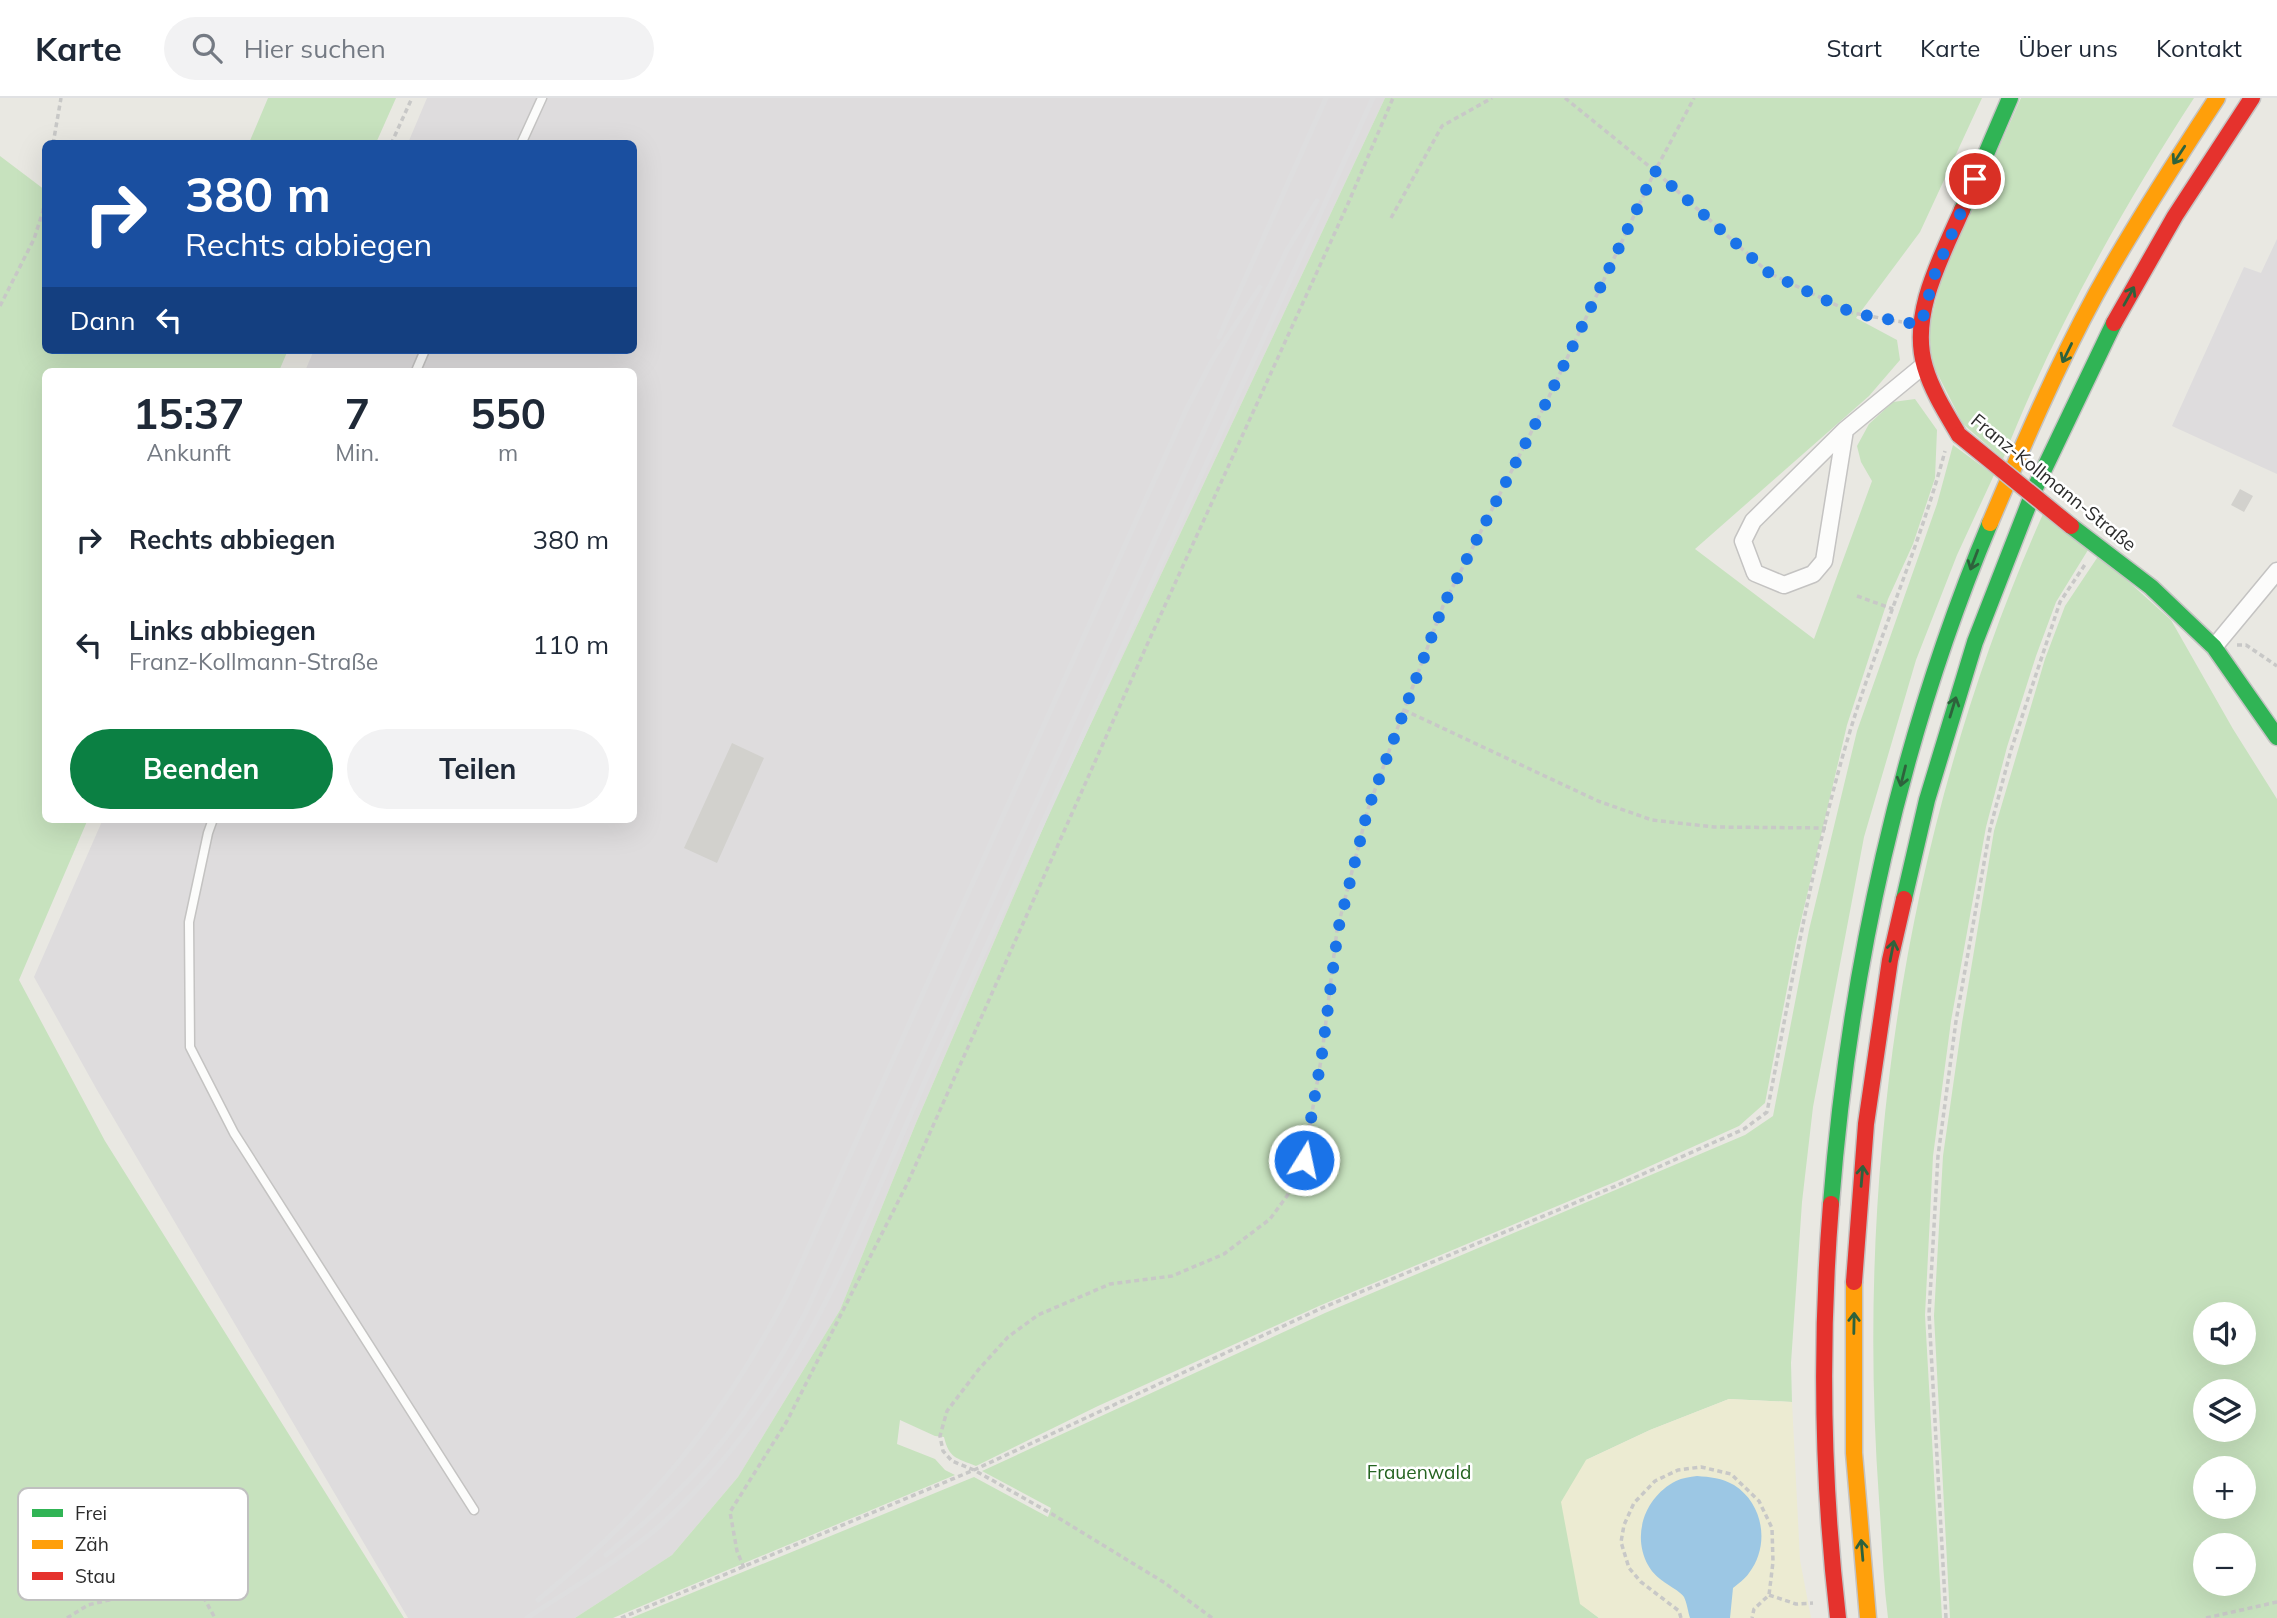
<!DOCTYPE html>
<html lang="de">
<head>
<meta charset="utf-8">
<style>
  :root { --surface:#fff; --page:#f2f2f3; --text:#1f2937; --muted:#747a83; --line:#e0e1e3; --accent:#0b8043 }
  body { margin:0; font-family:Mulish,sans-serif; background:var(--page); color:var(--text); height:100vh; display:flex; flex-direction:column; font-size:26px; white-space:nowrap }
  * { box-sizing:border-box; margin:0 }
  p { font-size:23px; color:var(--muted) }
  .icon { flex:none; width:38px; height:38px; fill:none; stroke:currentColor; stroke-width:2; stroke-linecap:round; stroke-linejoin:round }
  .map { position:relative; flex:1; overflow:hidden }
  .side { position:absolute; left:42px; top:270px; width:595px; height:455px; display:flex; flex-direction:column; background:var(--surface); border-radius:10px; box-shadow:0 7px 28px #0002 }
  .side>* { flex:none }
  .banner { position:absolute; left:42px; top:42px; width:595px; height:214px; border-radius:10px; box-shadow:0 7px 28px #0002; background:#1a4fa0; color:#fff; overflow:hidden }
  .fabs { position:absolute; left:2193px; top:1204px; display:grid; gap:14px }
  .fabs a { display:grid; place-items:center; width:63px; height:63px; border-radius:50%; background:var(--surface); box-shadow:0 7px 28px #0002; font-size:35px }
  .pin { position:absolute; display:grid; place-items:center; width:60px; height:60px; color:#fff; margin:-30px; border:4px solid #fff; border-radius:50%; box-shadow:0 2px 7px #0007 }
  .me { position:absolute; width:77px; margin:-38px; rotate:10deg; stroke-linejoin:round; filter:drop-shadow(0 0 5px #0008) }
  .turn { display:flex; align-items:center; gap:24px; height:147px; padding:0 28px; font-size:32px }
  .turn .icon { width:91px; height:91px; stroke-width:2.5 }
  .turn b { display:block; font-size:49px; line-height:60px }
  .then { display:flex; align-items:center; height:66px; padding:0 28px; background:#0003; gap:14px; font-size:26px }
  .eta { display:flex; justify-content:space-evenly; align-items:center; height:119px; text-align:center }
  .eta b { font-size:42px; font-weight:700; line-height:49px }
  .cta { display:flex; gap:14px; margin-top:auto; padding:14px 28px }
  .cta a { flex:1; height:80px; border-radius:42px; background:var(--accent); color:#fff; font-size:28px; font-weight:700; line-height:80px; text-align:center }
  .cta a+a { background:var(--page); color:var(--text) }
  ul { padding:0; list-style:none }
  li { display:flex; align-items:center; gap:21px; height:105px; padding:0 28px }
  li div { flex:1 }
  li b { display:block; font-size:26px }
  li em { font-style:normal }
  header { display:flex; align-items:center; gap:42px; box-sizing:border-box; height:98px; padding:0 35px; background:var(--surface); border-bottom:2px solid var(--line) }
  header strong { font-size:33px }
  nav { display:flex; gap:38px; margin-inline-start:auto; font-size:24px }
  .search { width:490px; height:63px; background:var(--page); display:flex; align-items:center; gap:18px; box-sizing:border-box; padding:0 24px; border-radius:38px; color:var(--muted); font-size:26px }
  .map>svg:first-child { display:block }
  .industrial { fill:#dedcdd }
  .green { fill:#c7e2be; fill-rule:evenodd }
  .sand { fill:#ecebd2 }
  .water { fill:#9cc7e4 }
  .building { fill:#d2d1cd }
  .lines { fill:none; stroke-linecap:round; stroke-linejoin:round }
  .lane-casing { stroke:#c4c3c2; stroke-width:11 }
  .street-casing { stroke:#c4c3c2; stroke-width:19 }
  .fast-casing { stroke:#c4c3c2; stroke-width:19 }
  .slow-casing { stroke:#c4c3c2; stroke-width:19 }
  .jam-casing { stroke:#c4c3c2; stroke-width:19 }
  .path { stroke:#c8c8c7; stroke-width:3.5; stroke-dasharray:5 3.5; stroke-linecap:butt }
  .lane { stroke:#fcfcfb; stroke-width:8 }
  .street { stroke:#fcfcfb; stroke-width:16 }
  .fast { stroke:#30b455; stroke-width:16 }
  .slow { stroke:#ff9f0a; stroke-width:16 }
  .jam { stroke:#e5322d; stroke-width:16 }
  .rail { stroke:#dededf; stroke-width:5 }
  .jam-bridge-casing { stroke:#c4c3c2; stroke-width:19; stroke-linecap:butt }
  .jam-bridge { stroke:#e5322d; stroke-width:16 }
  .oneway { stroke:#2e623c }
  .route { stroke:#1a73e8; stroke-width:12; stroke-dasharray:0 21.6 }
  .labels { text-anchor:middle; stroke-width:5; stroke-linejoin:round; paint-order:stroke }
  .street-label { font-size:19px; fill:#2c2c2c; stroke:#fff }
  .park-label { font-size:19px; fill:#256421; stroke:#fff }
  .key { fill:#fff; stroke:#c0c0c0; stroke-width:2 }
  .key-label { font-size:19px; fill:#2c2c2c }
</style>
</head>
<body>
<header>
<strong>Karte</strong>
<div class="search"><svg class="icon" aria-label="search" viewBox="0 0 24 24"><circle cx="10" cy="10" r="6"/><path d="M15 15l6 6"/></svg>Hier suchen</div>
<nav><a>Start</a><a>Karte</a><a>Über uns</a><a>Kontakt</a></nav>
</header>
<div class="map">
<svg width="2277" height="1520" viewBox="0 0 2277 1520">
  <rect width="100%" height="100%" fill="#e9e8e2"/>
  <path class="industrial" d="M427 0H1385L1055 702 916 1025 840 1212 738 1379 672 1457 575 1520H408L97 992 34 879 103 721H634V273H305L314 252H634V46L408 45Z
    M2277 141V376L2172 328 2244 169 2261 175Z"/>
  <path class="green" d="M268 0H396L376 45H249Z
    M1385 0H1982L1920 134 1856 220 1897 242 1900 262 1869 298 1695 451 1814 541 1872 383 1861 364 1857 348 1869 326 1893 304 1915 301 1937 332 1935 380 1913 446 1888 501 1847 627 1796 844 1765 1005 1739 1028 1617 1083 1319 1208 1098 1308 976 1368C956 1360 949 1360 944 1339L935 1338 900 1322 897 1346 935 1361 945 1372 955 1377 613 1520H575L672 1457 738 1379 840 1212 916 1025 1055 702Z
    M2021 0H2194C2120 114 2053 234 2003 361L1963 326 1932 265 1929 231 1941 180Z
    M0 58 45 92 46 252H288L279 273H46V721H88L19 882 105 1043 404 1520H0Z
    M1953 347 1994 377 1957 457 1916 562 1864 739 1813 1009 1802 1104 1791 1265 1792 1304 1729 1301 1650 1332 1586 1362 1580 1505 1599 1520H631L974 1379 1048 1419 1051 1410 982 1373 1325 1215 1745 1037 1773 1018 1809 832 1857 633 1937 406Z
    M2043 416 2088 452 2056 504 2036 558 2007 649 1986 729 1951 923 1933 1058 1925 1217 1942 1520H1888C1883 1481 1882 1441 1879 1401 1855 1066 1906 724 2043 416Z
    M2099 457 2171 522 2233 631 2277 701V1520H1950L1934 1218 1943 1058 1962 925 1994 733 2045 561 2065 508ZM2205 1216H2244V1255H2205ZM2205 1293H2244V1332H2205ZM2205 1370H2244V1409H2205ZM2205 1447H2244V1486H2205Z"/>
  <path class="sand" d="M1729 1301 1792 1304 1800 1462 1811 1520H1599L1580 1506 1561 1404 1586 1362 1650 1332Z"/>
  <path class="water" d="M1697 1378C1710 1379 1722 1380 1734 1387 1764 1406 1770 1448 1749 1475 1745 1481 1738 1486 1733 1490L1730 1520H1690C1688 1514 1687 1505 1684 1499 1678 1490 1657 1484 1648 1467 1631 1436 1646 1398 1676 1383 1682 1380 1690 1379 1697 1378Z"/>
  <path class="building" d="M2240 391 2253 398 2244 414 2231 407Z
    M732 645 764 660 717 765 684 750Z"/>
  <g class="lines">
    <defs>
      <path id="lane" d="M521 46 542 0
        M416 273 425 252
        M213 721 208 735 189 824 190 949 234 1035 474 1412"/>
      <path id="street" d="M1845 332 1824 463 1813 476 1784 487 1755 475 1743 443 1753 423 1845 332 1924 267
        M2214 549 2277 473"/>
      <path id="fast" d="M1962 112 2010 0
        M2071 428 2151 489 2214 549 2277 639
        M1904 801 1927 702 1975 544 2035 390 2114 225
        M1831 1106C1849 873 1900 640 1990 425"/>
      <path id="slow" d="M1990 425C2023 347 2056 270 2096 196 2133 129 2175 64 2217 0
        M1854 1184V1355L1868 1520"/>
      <path id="jam" d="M2114 225 2175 118 2252 0
        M1959 337C1946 315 1932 293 1925 269 1909 216 1942 158 1962 112
        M1831 1106C1820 1244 1822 1382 1838 1520
        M1854 1184 1866 1026 1890 862 1904 801"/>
    </defs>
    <use href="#lane" class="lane-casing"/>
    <use href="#street" class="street-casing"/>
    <use href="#fast" class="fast-casing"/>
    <use href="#slow" class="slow-casing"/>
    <use href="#jam" class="jam-casing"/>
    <path class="path" d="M1565 0 1655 73 1769 175 1853 215 1902 224
      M53 46 61 0
      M391 46 412 0
      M1391 120 1442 28 1492 0
      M0 208 34 141 43 113 46 85
      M1857 498 1893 511
      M2237 547H2246L2277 568
      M1404 612 1598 703 1652 722 1714 729 1826 730
      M744 1470 737 1453 730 1414 787 1323 908 1084 1146 549 1347 108 1393 0
      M1769 1497 1796 1506 1813 1505
      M67 1520 88 1507 194 1482 215 1520
      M621 1520 974 1372 1322 1210 1618 1087 1744 1031 1767 1014C1792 887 1813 754 1851 630 1880 536 1920 447 1945 353
      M1212 1520 1165 1485 1052 1416 974 1372 952 1363 943 1353 940 1338 947 1313 979 1271 1008 1239 1038 1217 1110 1186 1172 1178 1224 1156 1270 1121 1287 1098 1304 1062 1322 956 1337 832 1368 711 1404 612 1443 508 1546 305 1655 73 1694 0
      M1681 1520 1679 1513 1641 1484 1629 1470 1621 1444 1624 1427 1634 1405 1655 1383 1678 1372 1701 1369 1731 1376 1759 1403 1772 1430 1773 1464 1769 1497 1754 1511 1752 1520
      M1946 1520 1929 1216 1938 1058 1956 923 1990 731 2011 652 2060 504 2086 465
      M2206 1520 2277 1504"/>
    <use href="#lane" class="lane"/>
    <use href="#street" class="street"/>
    <use href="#fast" class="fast"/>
    <use href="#slow" class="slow"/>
    <use href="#jam" class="jam"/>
    <path class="rail" d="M1219 239 1326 0
      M606 1457C634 1434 661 1411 686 1385 735 1335 773 1275 806 1214L1263 202 1287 152 1317 103
      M538 1502C648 1412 720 1325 786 1199L1186 312 1213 261 1260 189
      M527 1520C572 1490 621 1462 662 1426 797 1303 855 1144 926 981L1373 0"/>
    <defs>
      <path id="jam-bridge" d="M1959 337 2071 428"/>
    </defs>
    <use href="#jam-bridge" class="jam-bridge-casing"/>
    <use href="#jam-bridge" class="jam-bridge"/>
  </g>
  <defs><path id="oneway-shaft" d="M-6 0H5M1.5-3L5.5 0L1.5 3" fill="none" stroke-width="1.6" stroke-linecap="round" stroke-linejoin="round" transform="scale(1.75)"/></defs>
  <g class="oneway">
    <use href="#oneway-shaft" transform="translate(2179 57) rotate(123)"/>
    <use href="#oneway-shaft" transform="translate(2129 198) rotate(-61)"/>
    <use href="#oneway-shaft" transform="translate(2067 255) rotate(116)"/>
    <use href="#oneway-shaft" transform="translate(1974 462) rotate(111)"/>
    <use href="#oneway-shaft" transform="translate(1953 609) rotate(-73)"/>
    <use href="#oneway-shaft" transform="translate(1903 678) rotate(104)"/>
    <use href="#oneway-shaft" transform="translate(1892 853) rotate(-79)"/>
    <use href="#oneway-shaft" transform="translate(1862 1078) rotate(-85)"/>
    <use href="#oneway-shaft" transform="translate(1854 1225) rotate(-89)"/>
    <use href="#oneway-shaft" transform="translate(1862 1452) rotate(-95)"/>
  </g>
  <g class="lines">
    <path class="route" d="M1304 1062 1322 956 1338 832 1368 711 1443 508 1546 305 1655 73 1769 175 1853 215 1921 227 1934 178 1975 81"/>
  </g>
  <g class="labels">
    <g class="street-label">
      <text transform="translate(2054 384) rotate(39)" y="7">Franz-Kollmann-Straße</text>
    </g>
    <g class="park-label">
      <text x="1419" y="1381">Frauenwald</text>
    </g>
  </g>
  <rect x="18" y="1390" width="230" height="112" rx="10" class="key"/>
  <rect x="32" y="1411" width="31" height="8" fill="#30b455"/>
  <rect x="32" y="1442" width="31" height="9" fill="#ff9f0a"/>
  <rect x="32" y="1474" width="31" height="8" fill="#e5322d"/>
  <g class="key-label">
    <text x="75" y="1422">Frei</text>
    <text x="75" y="1453">Zäh</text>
    <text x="75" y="1485">Stau</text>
  </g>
</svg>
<div class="fabs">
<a><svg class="icon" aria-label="sound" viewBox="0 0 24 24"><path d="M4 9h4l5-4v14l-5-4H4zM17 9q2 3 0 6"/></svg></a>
<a><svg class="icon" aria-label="layers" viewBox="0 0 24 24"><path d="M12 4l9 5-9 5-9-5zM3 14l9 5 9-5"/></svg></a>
<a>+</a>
<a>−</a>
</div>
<div class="pin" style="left:1975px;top:81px;background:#d93025"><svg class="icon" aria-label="arrive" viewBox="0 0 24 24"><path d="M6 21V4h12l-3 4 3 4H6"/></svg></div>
<svg class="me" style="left:1304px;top:1062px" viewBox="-20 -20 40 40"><circle r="17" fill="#1a73e8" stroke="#fff" stroke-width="3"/><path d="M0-11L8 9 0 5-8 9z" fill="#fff"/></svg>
<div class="banner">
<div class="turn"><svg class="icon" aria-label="right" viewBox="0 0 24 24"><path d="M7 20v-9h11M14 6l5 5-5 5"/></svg><div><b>380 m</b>Rechts abbiegen</div></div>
<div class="then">Dann<svg class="icon" aria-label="left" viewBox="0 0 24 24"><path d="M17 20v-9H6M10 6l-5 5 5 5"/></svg></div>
</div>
<section class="side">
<div class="eta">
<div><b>15:37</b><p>Ankunft</p></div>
<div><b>7</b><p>Min.</p></div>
<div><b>550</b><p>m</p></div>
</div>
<ul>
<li><svg class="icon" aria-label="right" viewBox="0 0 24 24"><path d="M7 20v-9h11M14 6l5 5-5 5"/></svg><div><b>Rechts abbiegen</b></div><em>380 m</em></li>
<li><svg class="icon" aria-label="left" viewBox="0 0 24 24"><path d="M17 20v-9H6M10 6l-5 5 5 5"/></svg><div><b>Links abbiegen</b><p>Franz-Kollmann-Straße</p></div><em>110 m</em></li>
</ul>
<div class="cta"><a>Beenden</a><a>Teilen</a></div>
</section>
</div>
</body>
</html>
